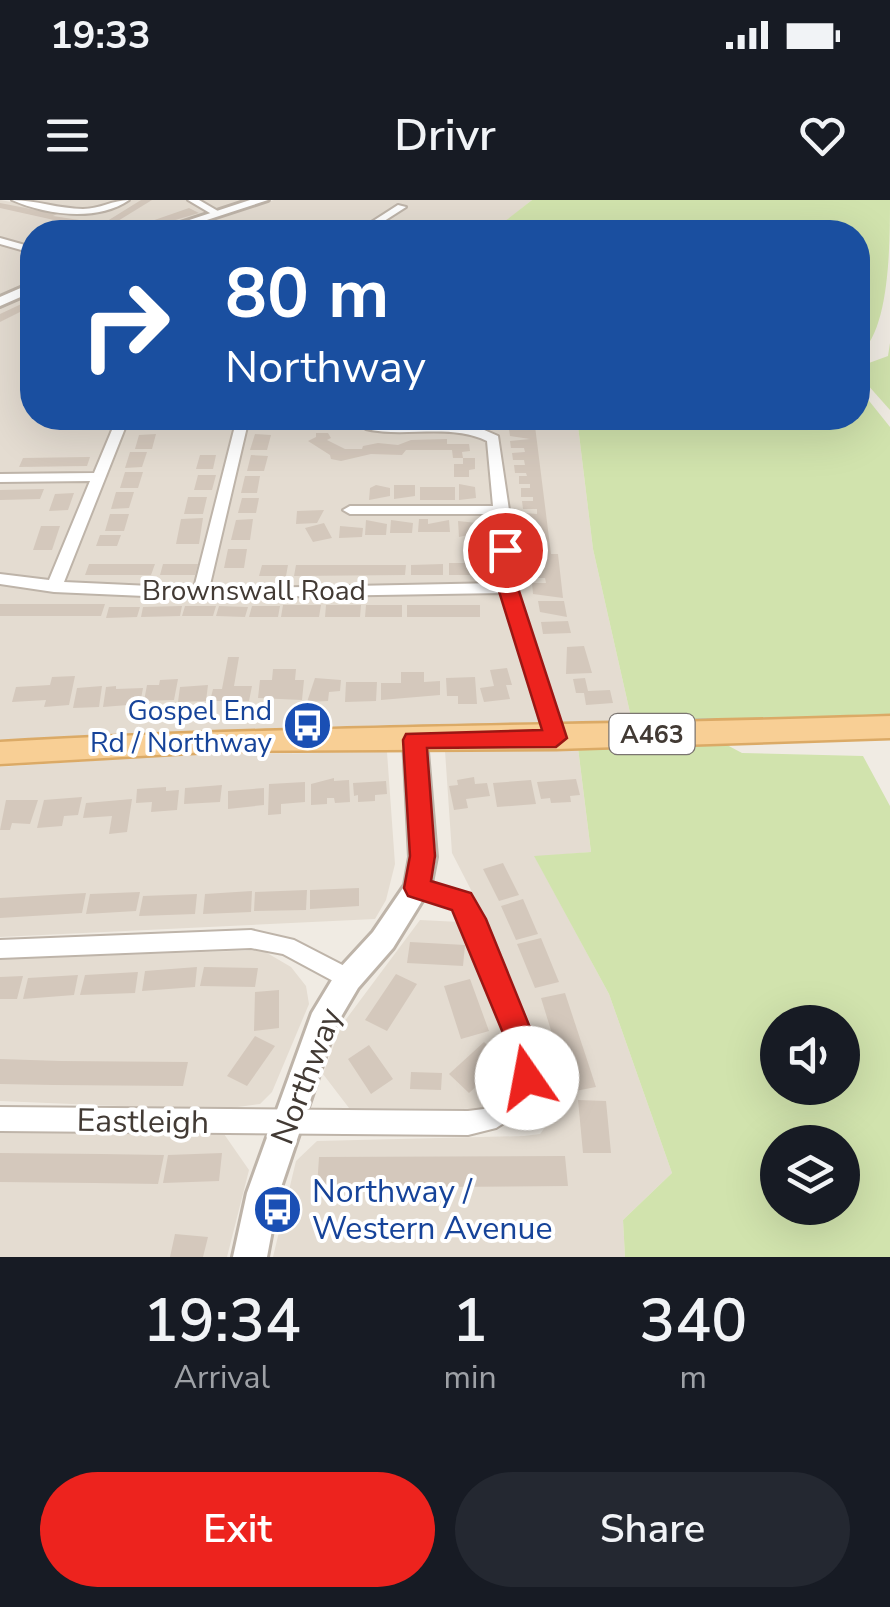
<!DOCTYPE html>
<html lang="en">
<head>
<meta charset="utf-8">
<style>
  :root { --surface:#171b24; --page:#242831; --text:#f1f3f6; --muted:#9ea1a6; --accent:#ed231e }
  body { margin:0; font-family:"Nunito Sans",sans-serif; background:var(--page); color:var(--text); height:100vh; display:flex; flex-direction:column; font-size:38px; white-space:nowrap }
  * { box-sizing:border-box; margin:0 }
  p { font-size:32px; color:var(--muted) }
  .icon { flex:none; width:55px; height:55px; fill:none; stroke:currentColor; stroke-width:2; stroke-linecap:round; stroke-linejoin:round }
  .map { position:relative; height:1057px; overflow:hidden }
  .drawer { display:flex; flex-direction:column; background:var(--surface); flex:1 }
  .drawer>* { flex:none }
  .guide { position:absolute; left:20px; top:20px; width:850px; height:210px; border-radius:40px; box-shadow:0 10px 40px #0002; background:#1a4fa0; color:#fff; overflow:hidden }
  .tools { position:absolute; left:760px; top:805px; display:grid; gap:20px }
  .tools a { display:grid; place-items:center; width:100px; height:100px; border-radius:50%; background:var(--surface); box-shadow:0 10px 40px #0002; font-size:50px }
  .pin { position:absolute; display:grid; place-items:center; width:85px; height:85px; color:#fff; margin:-42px; border:5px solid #fff; border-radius:50%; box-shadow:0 2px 10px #0007 }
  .me { position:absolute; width:110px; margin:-55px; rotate:348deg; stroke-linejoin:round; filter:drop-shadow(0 0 8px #0008) }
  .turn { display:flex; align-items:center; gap:35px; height:210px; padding:0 40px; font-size:45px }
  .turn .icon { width:130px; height:130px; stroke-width:2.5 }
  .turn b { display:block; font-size:70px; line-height:85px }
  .eta { display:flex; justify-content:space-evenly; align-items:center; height:170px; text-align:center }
  .eta b { font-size:60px; font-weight:600; line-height:70px }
  .button { display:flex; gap:20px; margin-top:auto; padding:20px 40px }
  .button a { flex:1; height:115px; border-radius:60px; background:var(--accent); color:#fff; font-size:40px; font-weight:600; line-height:115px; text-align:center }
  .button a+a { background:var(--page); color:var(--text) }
  .status { display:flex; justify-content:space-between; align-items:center; height:70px; padding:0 50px; background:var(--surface); direction:ltr }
  .status svg { height:28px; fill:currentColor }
  header { display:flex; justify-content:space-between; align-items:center; height:130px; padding:0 40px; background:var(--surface); font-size:45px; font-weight:600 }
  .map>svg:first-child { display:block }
  .residential { fill:#e4dcd1 }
  .green { fill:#d1e3ad; fill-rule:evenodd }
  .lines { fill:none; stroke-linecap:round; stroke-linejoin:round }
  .stream { stroke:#a2d6eb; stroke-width:5 }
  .building { fill:#d4c8bc }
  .minor-casing { stroke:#beb4a9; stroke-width:4 }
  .tertiary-casing { stroke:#beb4a9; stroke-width:6 }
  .primary-casing { stroke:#dbaa66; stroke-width:5 }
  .minor { fill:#fff; fill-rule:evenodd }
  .tertiary { fill:#fff; fill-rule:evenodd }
  .primary { fill:#f8cf95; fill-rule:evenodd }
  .route { fill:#ed231e; stroke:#9a1714; stroke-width:2.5 }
  .labels { text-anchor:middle; stroke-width:8; stroke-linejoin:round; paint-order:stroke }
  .shield { fill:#fff; stroke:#7b7571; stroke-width:2.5 }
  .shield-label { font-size:25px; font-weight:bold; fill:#423a34 }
  .street-label { font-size:28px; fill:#423a34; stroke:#fff }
  .transit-label { font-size:28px; fill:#164399; stroke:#fff; text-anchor:end }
  .near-street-label { font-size:32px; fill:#423a34; stroke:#fff }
  .near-transit-label { font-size:32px; fill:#164399; stroke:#fff; text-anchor:start }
</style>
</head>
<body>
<div class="status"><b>19:33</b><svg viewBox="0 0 49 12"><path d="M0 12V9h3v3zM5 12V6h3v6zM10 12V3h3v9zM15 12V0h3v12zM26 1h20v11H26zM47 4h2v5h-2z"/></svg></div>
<header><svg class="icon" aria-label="menu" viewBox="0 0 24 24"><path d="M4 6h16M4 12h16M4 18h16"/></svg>Drivr<svg class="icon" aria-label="heart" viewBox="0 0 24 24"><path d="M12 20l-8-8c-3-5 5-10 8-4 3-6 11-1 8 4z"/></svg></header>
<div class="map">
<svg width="890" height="1057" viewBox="0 0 890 1057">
  <rect width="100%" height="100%" fill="#f0ebe3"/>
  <path class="residential" d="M0 0 86 15 93 11 30 0H254L152 32H32V46L0 38Z
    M274 0H532L492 32H175Z
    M0 44 32 52V82L0 97Z
    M32 92V218H577L593 349 633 526 0 543V107Z
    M578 548 591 652 535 657 609 794 672 973 623 1020 625 1057H273L296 961 317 941 524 936 540 934 548 923 551 902 531 825 487 721 452 653 445 551Z
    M387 552 395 664 386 700 375 719 0 737V567L175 555Z
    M420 720 460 722 507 834 515 866 506 891 483 909 349 908 323 874 341 826Z
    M262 750 291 767 306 786 309 804 272 892 260 904 216 910 0 901V759Z
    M0 932 224 934 249 970 227 1057H0Z"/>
  <path class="green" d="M532 0H890C890 43 890 133 858 155V32H491Z
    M890 143V210L858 174V167L888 156Z
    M858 187 890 227V519L633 526 593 349 577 218H858Z
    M725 544 742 553 863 556 890 606V1057H625L623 1020 672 973 609 794 534 656 591 652 578 548ZM778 822H842V888H778ZM778 942H842V1008H778Z"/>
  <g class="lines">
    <path class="stream" d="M691 521 775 520"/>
  </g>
  <path class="building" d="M141 0H152L113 24 104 23Z
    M0 3 57 14 53 16 99 23 90 28 0 8Z
    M189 8 199 13 135 32H120Z
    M32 99V106L0 122V114Z
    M534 218 551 354H558L563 398 533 394 532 383H546L545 378H529L528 369 543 368 542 363H525V354H537L536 350H523L522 341H533L532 335H525L524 327 535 326V322H524V313L537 314V309H523L522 301H533V297H521V288H530V284H519V276H527L526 273H515L514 265H525L524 260H513L512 253 525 252 524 248H511L510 241 530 239 510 236 509 229 520 230V226H510L509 219Z
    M316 233H328L331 238 327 240 345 249H362L363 246 378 243 398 245 411 240 447 239V244H469L470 251 462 252 463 258H453L452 250H406L402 255 371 254 341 261 331 259 330 255 308 241 316 237Z
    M156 234 152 249H135L139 235Z
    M255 234 271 235 267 250H250Z
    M130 252H147L142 267 125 268Z
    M200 255H216L213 269H196Z
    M251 255 268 256 264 271H247Z
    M90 257 87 266 19 267 23 258Z
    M463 258H475V269L469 270V277H454V264H463Z
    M125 272H143L138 288H120Z
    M198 275H216L212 290H194Z
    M245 276H260L257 293H241Z
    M459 284 475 287 476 298 459 300Z
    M376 285 390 288V296L369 300 370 288Z
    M394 285H415V296L394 299Z
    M420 287H455V300H420Z
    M44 289 40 299 0 300V290Z
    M116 292H134L129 308 111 309Z
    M74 293 68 310 49 311 55 294Z
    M188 297H207L203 314H184Z
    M242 298H259L256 313H238Z
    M324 310 317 323 296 324 297 311Z
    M110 314H129L124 331H105Z
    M203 318 199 344H176L181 319Z
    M253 319 250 340H231L236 320Z
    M419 319H428V324L449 320 450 332H418Z
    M366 320 387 324 386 335H365Z
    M391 320 413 323 412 333H390Z
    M458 321 477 323V333L459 337Z
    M324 323 332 338 313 342 305 328Z
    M41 326H60L52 350H33Z
    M340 326 363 328 362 337 339 338Z
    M100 335H121L117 346H96Z
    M228 349H247L244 368H224Z
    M449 363H477L478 375H449Z
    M89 364H155L151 375H85Z
    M163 364H198L195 375H160Z
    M443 364V375H411V365Z
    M262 365H288L286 376H259Z
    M296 365H406L405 375 294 376Z
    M538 401H564L567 417 540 412Z
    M0 404H105L101 416H0Z
    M283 405H321L319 417H281Z
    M326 405H361L360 417H325Z
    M366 405H402V417H365Z
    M407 405H480V417H407Z
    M182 406 180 416 141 417 143 407Z
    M185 406H216L213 416H182Z
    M219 406 248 407 245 417 216 416Z
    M252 406H280L278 417H249Z
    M109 407H140L137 417 106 418Z
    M568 421 571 433 543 434 541 422Z
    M584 446 592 473 566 474 567 447Z
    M228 457H239L234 486H252L249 501H210L213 489H222Z
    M507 468 512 485H506L510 499 484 502 480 488 494 486 490 470Z
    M273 469H296L295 480H304L302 500 258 498 260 480H272Z
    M401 472H424V482L440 481V495L381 500V483H401Z
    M75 476 69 505 44 507 46 500 12 502 16 487 50 485 52 477Z
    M475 477 477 504H458V496H447L446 478Z
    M315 478 341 480 340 491 329 492 328 501 307 502Z
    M585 478 588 491 610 490 613 503 586 505 584 493H576L573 479Z
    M178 479 174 500 144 501 147 485H159L160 480Z
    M346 482H377L376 501 345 502Z
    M208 485 206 501 178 502 180 487Z
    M102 486 99 507 73 508 77 488Z
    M116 486V489L143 488 140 504 103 507 106 487Z
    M474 577 475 584 487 583 490 596 466 599 468 608 454 610 449 586 458 585 457 580Z
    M334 578V581L349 580 350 602 335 603 334 598H327V604L311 605V584Z
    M576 579 580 595 570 596 571 602 551 603 550 598 541 599 537 582Z
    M531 580 536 604 497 607 493 583Z
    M386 581 387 594 375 595V601L358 602V595L354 596 353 583Z
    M305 582V602L281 604V614L268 615 269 584Z
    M222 585 220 602 184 604 185 588Z
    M166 587V591L179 590 177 610 151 612 152 602 136 603 137 589Z
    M264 588V605L228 609V591Z
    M82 597 78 615 64 616 62 626 37 628 44 600Z
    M132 599 127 632 109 634 112 616 83 618 86 603Z
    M6 600H38L30 624 12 623 10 630H0Z
    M503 663 519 695 499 701 483 669Z
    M359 688V706L310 709V690Z
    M307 690 306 710 254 711 255 692Z
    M252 691 251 712 203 714 205 694Z
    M140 692 136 711 86 714 90 694Z
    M86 693 82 713 0 718V698Z
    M197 694 195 714 139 716 143 696Z
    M523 699 538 734 516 740 501 706Z
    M541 738 559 782 535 788 517 744Z
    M410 742 465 745 463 766 407 763Z
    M197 767 195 787 142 791 145 771Z
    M204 767 258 768 255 787 200 786Z
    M138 772 135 793 80 795 85 775Z
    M396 774 417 784 387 831 365 820Z
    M78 775 74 795 23 799 28 778Z
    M23 776 17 799H0V777Z
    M470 779 489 831 461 839 444 786Z
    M279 790V828L254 831 255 792Z
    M565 793 596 887 570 892 541 798Z
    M255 836 275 846 247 886 227 876Z
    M484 842 504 861 469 893 449 874Z
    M369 845 393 879 371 894 348 859Z
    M0 859 61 861 188 862 183 886 54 885 0 884Z
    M411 872 442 873 441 890 410 889Z
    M578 900 606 901 611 953H583Z
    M0 953 102 954 164 955 158 984 95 983 0 982Z
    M222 953 219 981 163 983 168 955Z
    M565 956 568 986 317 988 319 957Z
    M175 1034 208 1037 203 1057H170Z"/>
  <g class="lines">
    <defs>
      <path id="minor" d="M12 0C36 0 59 9 83 9 100 9 113 0 129 0 97 22 46 15 12 0Z
        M188 0H199L223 14 215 16Z
        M398 5 406 7 367 32H356Z
        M0 38 32 47V53L0 44Z
        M117 218H129L64 382 194 388 237 218H249L209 389 500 383 494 314H350L343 310 350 306H493L487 241C451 223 404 238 366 229L358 218H370L374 223 383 225 475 226 498 236 509 310 516 388 565 538 562 543H550L547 538 502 393 190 398 54 392 0 384V374L49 380 90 281 0 282V274L94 273Z
        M417 680 468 695 482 719 540 862 533 894 518 914 496 928 468 935 0 931V907L468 911 484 909 502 898 511 888 518 862 463 722 454 707 410 694 407 688 410 682Z
        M251 730 294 740 356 772 359 779 356 786 348 789 283 754 251 748 0 758V740Z"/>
      <path id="tertiary" d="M250 0H268L170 32H153Z
        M32 83V92L0 106V97Z
        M415 532 426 540 436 657 430 688 393 748 358 788 335 827 279 993 267 1057H233L247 993 312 813 338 770 373 732 405 685 410 657 404 540Z"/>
      <path id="primary" d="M890 516V538L556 549 225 551 0 564V542C296 525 593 526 890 516Z"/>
    </defs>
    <use href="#minor" class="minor-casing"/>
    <use href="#tertiary" class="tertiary-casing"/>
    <use href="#primary" class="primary-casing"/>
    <use href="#minor" class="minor"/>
    <use href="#tertiary" class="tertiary"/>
    <use href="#primary" class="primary"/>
  </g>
  <path class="route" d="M505 344 514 350 518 388 567 538 556 547 427 548 435 656 431 681 471 693 486 719 544 862 537 888 527 892 516 888 512 878 515 862 452 710 408 696 404 688 410 656 403 540 406 534 542 530 498 388 495 350Z"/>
  <defs>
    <symbol id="bus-disc" viewBox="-11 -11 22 22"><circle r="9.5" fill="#1a4fb4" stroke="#fff"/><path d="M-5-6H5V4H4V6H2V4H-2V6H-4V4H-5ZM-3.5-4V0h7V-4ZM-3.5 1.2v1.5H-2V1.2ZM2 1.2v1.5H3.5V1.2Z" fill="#fff"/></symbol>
  </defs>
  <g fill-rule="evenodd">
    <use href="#bus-disc" x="280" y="498" width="55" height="55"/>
    <use href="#bus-disc" x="250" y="982" width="55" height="55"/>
  </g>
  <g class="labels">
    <rect class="shield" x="609.5" y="514" width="85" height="40" rx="8"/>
    <g class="shield-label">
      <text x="652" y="543">A463</text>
    </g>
    <g class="street-label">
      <text x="254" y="400">Brownswall Road</text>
    </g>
    <g class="transit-label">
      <text x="272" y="520">Gospel End<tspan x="272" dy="32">Rd / Northway</tspan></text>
    </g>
    <g class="near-street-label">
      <text transform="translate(306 876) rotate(-69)" y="11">Northway</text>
      <text transform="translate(143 921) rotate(1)" y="11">Eastleigh</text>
    </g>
    <g class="near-transit-label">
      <text x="312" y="1002">Northway /<tspan x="312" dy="37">Western Avenue</tspan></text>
    </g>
  </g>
</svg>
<div class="tools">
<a><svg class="icon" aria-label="sound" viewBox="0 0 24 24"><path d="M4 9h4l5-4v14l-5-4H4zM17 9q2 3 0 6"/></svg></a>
<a><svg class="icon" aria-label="layers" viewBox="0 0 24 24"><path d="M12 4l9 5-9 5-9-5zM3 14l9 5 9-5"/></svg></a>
</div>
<div class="pin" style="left:505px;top:350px;background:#d93025"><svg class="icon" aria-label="arrive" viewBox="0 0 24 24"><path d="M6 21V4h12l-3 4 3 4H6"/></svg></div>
<svg class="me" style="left:527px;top:878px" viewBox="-20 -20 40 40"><circle r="19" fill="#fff"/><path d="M0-13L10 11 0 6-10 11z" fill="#ed231e"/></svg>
<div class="guide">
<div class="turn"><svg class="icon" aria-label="right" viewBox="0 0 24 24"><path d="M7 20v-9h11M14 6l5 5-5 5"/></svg><div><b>80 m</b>Northway</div></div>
</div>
</div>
<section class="drawer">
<div class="eta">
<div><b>19:34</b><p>Arrival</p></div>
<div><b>1</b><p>min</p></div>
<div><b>340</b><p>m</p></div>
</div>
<div class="button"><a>Exit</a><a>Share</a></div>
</section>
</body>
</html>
